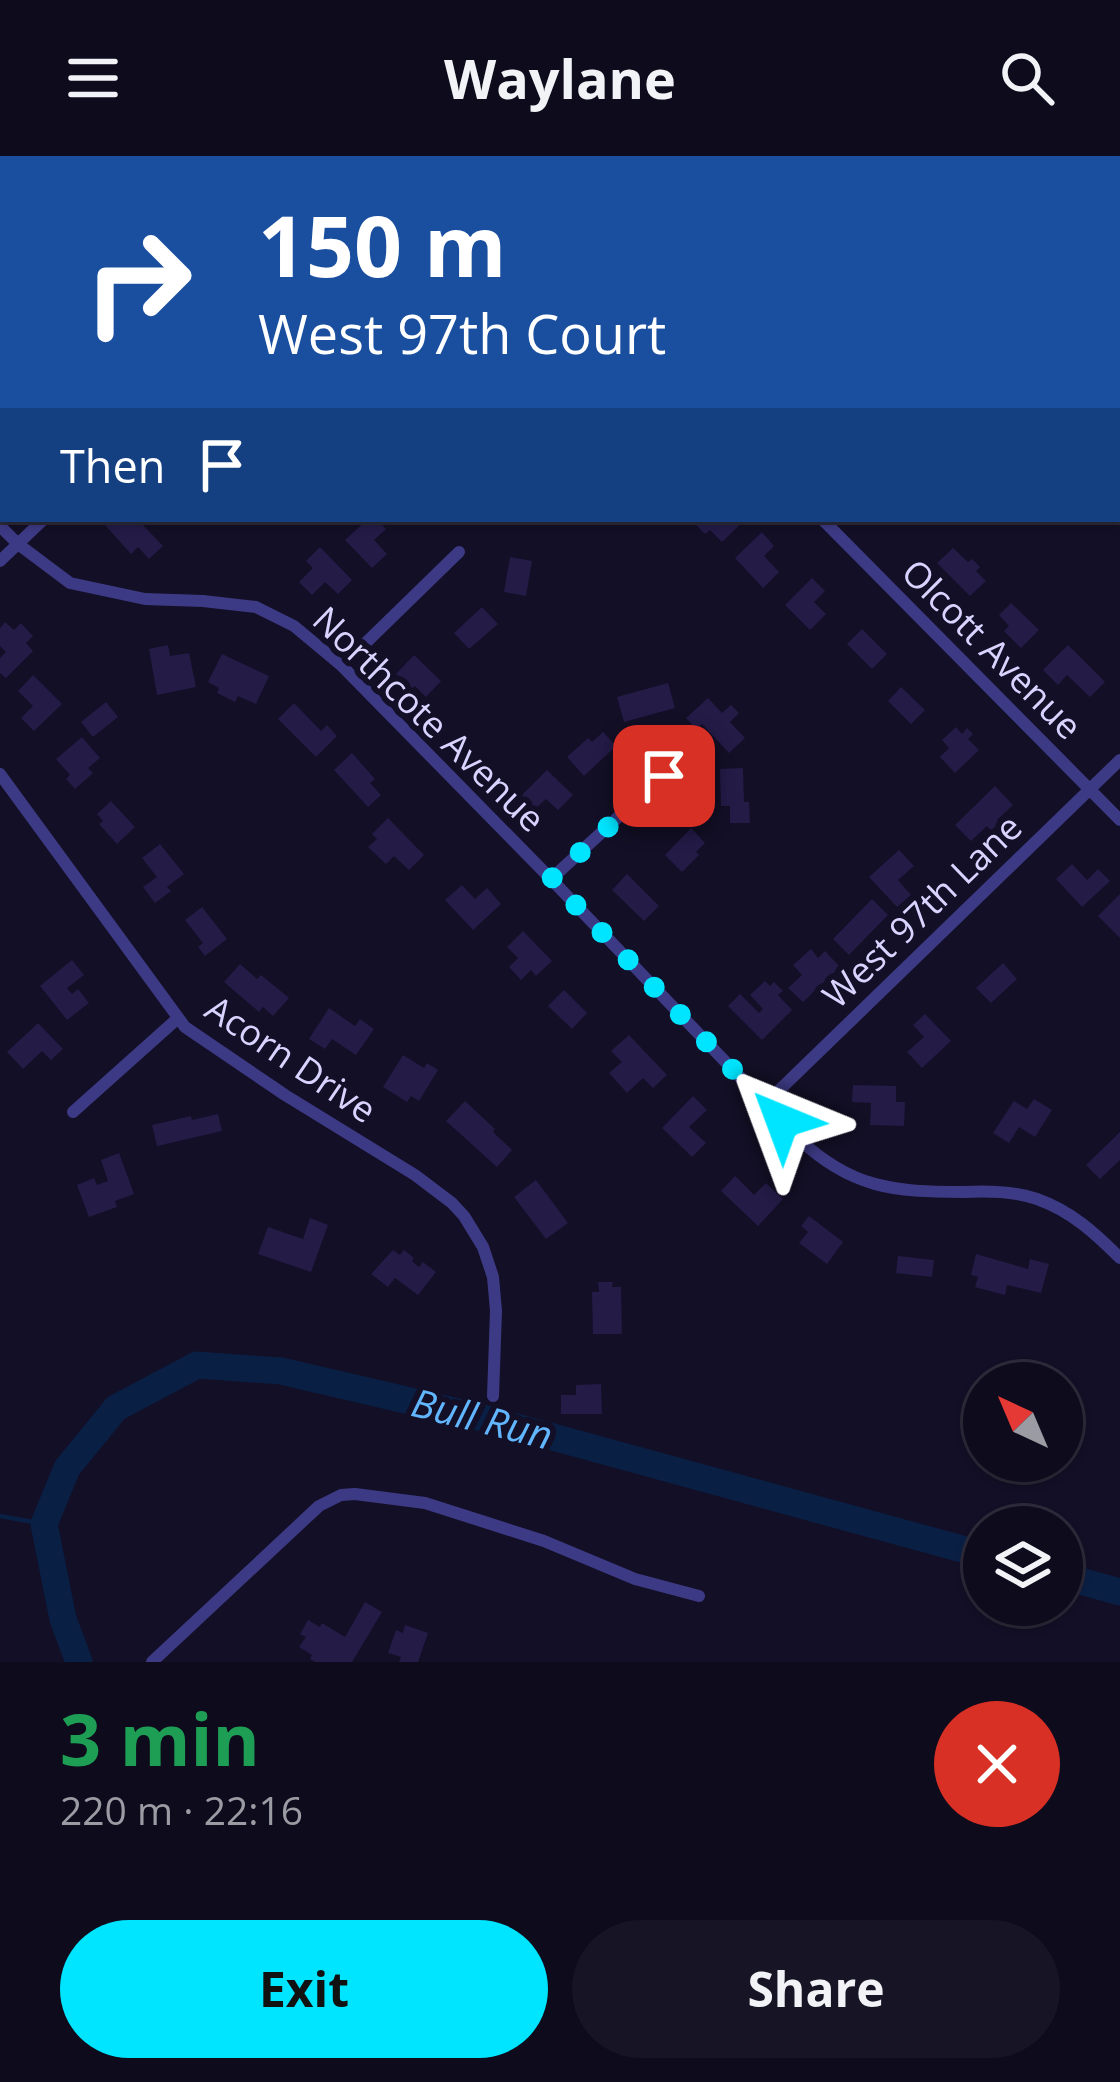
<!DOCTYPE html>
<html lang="en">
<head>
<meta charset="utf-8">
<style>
  :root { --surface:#0e0b1c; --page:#171425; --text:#f1f3f6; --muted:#9b9ba3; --line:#2e2b3b; --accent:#00e5ff }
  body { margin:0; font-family:"Open Sans",sans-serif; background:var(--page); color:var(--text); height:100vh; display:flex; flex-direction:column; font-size:45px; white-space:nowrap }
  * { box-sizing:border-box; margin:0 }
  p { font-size:39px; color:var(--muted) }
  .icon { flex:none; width:66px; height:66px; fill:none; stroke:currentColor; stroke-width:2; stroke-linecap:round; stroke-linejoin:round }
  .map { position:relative; height:1506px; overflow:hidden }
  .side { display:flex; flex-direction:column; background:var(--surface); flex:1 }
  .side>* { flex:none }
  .hud { position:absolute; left:0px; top:0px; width:1122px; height:366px; box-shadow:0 3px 9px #0004,0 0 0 3px var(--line); background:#1a4fa0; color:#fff; overflow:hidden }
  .needle { width:78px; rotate:316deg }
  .controls { position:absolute; left:963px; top:1206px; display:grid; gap:24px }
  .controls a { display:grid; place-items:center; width:120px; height:120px; border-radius:50%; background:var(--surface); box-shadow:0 3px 9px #0004,0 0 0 3px var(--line); font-size:60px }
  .pin { position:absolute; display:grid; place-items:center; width:102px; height:102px; color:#fff; margin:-51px; border-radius:24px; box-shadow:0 6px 18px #0006 }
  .me { position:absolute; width:132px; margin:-66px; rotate:316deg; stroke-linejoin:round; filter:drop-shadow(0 0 9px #0008) }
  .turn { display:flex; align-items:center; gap:42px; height:252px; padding:0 60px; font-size:54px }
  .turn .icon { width:156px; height:156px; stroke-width:2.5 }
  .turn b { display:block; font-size:84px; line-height:102px }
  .then { display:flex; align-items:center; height:114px; padding:0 60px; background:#0003; gap:24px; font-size:45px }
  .round { display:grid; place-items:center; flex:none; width:126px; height:126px; border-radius:63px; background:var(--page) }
  .overview { display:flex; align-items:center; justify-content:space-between; height:204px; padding:0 60px }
  h1 { font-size:72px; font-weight:700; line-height:90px; color:#1e9e55 }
  .action { display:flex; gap:24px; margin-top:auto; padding:24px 60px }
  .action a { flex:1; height:138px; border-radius:72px; background:var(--accent); color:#111; font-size:48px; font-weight:700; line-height:138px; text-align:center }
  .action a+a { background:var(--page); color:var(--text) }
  header { display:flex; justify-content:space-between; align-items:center; height:156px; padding:0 60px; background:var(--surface); font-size:54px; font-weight:700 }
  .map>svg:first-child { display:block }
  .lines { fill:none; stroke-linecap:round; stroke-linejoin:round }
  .stream { stroke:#0a1f44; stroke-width:4.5 }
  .river { stroke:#0a1f44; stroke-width:27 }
  .building { fill:#241b47 }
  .minor { stroke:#3d3a85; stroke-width:12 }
  .route { stroke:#00e5ff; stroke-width:21; stroke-dasharray:0 37.8 }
  .labels { text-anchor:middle; stroke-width:12; stroke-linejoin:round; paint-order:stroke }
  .street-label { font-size:36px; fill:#d9d4ff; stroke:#130f26 }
  .water-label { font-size:39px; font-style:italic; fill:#62b6ff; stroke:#130f26 }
</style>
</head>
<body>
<header><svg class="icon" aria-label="menu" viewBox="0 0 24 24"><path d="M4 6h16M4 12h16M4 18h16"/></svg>Waylane<svg class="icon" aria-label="search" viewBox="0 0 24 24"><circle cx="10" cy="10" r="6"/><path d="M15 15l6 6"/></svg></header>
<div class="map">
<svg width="1120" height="1506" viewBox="0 0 1120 1506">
  <rect width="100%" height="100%" fill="#130f26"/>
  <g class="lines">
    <path class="stream" d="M0 1360 44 1368"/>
    <path class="river" d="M1062 1420 1120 1436
      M79 1506 63 1463 44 1368 67 1312 116 1252 197 1209 281 1215 483 1262 984 1399"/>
  </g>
  <path class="building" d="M111 363H147L142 368 163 390 149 403 138 391 131 398 105 369Z
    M368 363H377L386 373 374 384 387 398 372 412 345 384Z
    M690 363H746L722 386 710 374 705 378Z
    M762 376 774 390 764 400 779 416 763 432 735 402Z
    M320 391 352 424 338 438 325 426 312 439 299 426 313 412 306 405Z
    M953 392 968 406 972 403 980 411 976 415 986 425 970 440 937 407Z
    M510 401 532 405 526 440 504 436Z
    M812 422 825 435 814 446 826 458 810 474 785 449Z
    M1011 447 1039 474 1021 492 1004 475 1009 470 999 459Z
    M482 451 498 468 469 493 454 477Z
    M5 466 14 474 21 467 33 480 26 487 33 495 6 522 0 517V502L6 496 0 490V472Z
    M862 473 887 498 872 513 847 488Z
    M168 489 170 500 189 497 196 531 157 539 149 493Z
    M1068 489 1105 526 1090 541 1067 519 1058 529 1043 514Z
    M222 498 269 520 256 548 238 540 235 546 217 537 219 532 208 526Z
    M414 499 441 525 426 541 415 530 411 533 396 518Z
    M33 519 62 548 34 575 21 562 33 550 18 535Z
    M668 527 675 552 624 566 617 541Z
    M901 531 925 554 911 568 888 545Z
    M708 542 722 557 731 549 739 557 730 566 745 582 729 597 702 568 696 573 686 562Z
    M106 546 118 561 93 581 81 566Z
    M294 547 321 575 327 569 337 580 316 601 278 563Z
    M956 571 962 578 967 572 973 578 968 583 979 594 955 617 940 601 949 592 942 584Z
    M603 576 616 590 584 620 567 601 588 582 592 586Z
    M82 581 100 602 88 612 93 617 75 633 66 623 70 619 56 603Z
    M352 597 375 623 370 627 381 639 368 651 334 614Z
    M743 612 744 646H749L750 667H730V650H721L720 613Z
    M547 614 573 639 558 654 546 643 533 655 520 641Z
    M995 630 1013 649 997 664 999 667 991 675 987 670 971 685 955 669Z
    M111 645 135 671 117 688 99 668 103 665 97 658Z
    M388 662 424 699 409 714 394 700 386 708 368 691 377 683 372 678Z
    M691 672 705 687 696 696 699 699 682 716 665 699Z
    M160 688 184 718 167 731 171 735 155 747 143 731 157 721 142 702Z
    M899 694 914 710 898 724 911 739 897 751 869 721Z
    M1072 708 1087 724 1098 713 1110 725 1082 751 1056 723Z
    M627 718 659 750 644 765 612 734Z
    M462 729 475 743 487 732 501 748 473 774 445 744Z
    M1120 738V782L1098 760Z
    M872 743 888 759 849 799 833 783Z
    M202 751 227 783 205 800 198 791 203 787 185 764Z
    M523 775 552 805 536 820 531 814 521 824 509 811 518 802 507 791Z
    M811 793 818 802 825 795 840 811 803 846 788 832 802 819 793 809Z
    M72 804 84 819 67 832 72 838 78 833 89 847 67 864 40 830Z
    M1003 807 1017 823 991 847 976 832Z
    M240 808 257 823 261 819 289 842 273 860 263 851 259 856 224 826Z
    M765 825 770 830 774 826 783 835 778 839 792 854 762 884 728 850 740 838 759 857 763 853 750 839Z
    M564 834 587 857 572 873 548 850Z
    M329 852 355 870 360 863 374 873 356 899 332 883 325 893 309 883Z
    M925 858 951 885 922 912 907 896 924 881 913 869Z
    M38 867 63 893 51 904 42 895 23 913 7 896Z
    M629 879 667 919 653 932 643 922 627 937 609 917 622 906 611 895Z
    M403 899 424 912 427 907 438 914 419 945 411 940 407 946 383 931Z
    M853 929 896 930V946H905L904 970 870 969 871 947 852 946Z
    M693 940 707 954 689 971 706 987 692 1001 662 972Z
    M1034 943 1052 954 1035 981 1019 971 1009 987 993 977 1014 945 1027 953Z
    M465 945 495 973 493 976 512 994 497 1011 446 965Z
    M218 958 222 975 157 990 152 969 191 960 192 964Z
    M1120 976V1004L1100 1023 1086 1009Z
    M119 997 134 1038 115 1045 117 1051 89 1061 77 1029 94 1022 97 1029 108 1025 101 1004Z
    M735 1020 754 1039 766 1027 783 1043 758 1070 721 1035Z
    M536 1024 568 1067 546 1083 514 1041Z
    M809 1060 843 1086 827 1108 799 1087 808 1076 801 1070Z
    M310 1062 328 1069 311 1116 258 1098 268 1071 303 1083Z
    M393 1094 400 1099 404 1094 414 1102 412 1105 419 1111 423 1106 436 1116 418 1139 395 1122 388 1131 371 1118Z
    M976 1098 1028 1113 1030 1103 1049 1108 1041 1137 1007 1129 1005 1139 975 1131 978 1121 971 1119Z
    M898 1100 934 1104 932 1121 896 1117Z
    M598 1126H613L612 1131H621L622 1178H593L592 1136H599Z
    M601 1228 602 1258H561V1239H576V1229Z
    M365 1446 382 1456 352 1506H315L310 1503 312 1499 299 1491 306 1481 300 1478 308 1464 320 1471 322 1467 345 1481Z
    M405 1469 428 1477 418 1506H399L401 1501 388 1497 396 1474 403 1477Z"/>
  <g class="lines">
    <path class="minor" d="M463 0 466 3
      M906 0 909 3
      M419 3 422 0
      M1119 83 1120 82
      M1119 216 1120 217
      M822 363 1120 664
      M0 370 18 388 70 427 145 443 203 445 256 451 294 470 342 510 551 723 799 983C851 1032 894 1036 963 1036 988 1035 1013 1035 1037 1043 1071 1055 1095 1077 1120 1102
      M0 405 44 363
      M342 510 459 396
      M0 618 185 871 285 939 415 1019 452 1047 464 1060 483 1091 493 1121 496 1155 493 1240
      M551 723 664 619
      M765 948 1120 604
      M73 956 177 863
      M152 1506 319 1350 341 1339 355 1338 425 1347 544 1385 635 1423 699 1440"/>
  </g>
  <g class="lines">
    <path class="route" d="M664 620 551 723 782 965"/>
  </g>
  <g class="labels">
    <g class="street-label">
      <text transform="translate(992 493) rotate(45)" y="13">Olcott Avenue</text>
      <text transform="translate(429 563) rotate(44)" y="13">Northcote Avenue</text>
      <text transform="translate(922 755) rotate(-44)" y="13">West 97th Lane</text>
      <text transform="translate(291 903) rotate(34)" y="13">Acorn Drive</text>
    </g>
    <g class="water-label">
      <text transform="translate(482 1263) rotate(14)" y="14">Bull Run</text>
    </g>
  </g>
</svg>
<div class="controls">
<a><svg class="needle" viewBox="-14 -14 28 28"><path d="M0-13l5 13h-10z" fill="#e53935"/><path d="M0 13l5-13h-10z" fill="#9b9ba3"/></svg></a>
<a><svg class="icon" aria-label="layers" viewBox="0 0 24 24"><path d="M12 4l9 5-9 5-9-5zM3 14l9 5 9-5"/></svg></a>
</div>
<div class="pin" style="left:664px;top:620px;background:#d93025"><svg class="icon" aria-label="arrive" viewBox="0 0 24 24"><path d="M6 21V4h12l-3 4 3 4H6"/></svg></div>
<svg class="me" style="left:782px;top:965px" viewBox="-20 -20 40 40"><path d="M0-17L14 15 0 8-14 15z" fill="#00e5ff" stroke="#fff" stroke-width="4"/></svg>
<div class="hud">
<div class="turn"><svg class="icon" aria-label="right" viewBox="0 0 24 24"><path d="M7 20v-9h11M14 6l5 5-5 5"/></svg><div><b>150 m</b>West 97th Court</div></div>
<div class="then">Then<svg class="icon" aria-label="arrive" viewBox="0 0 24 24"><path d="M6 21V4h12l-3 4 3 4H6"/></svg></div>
</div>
</div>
<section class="side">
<div class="overview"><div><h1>3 min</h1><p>220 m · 22:16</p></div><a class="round" style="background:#d93025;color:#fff"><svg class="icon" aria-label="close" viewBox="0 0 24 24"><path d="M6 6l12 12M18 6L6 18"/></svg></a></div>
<div class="action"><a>Exit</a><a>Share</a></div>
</section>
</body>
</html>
